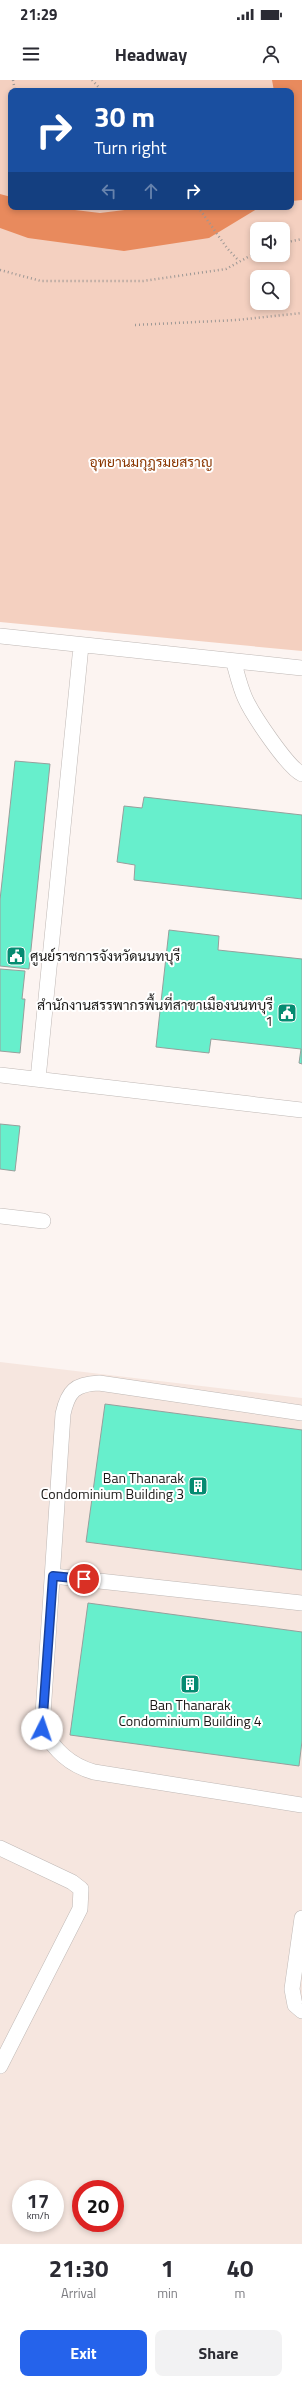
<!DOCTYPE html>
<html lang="en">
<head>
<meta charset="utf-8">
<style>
  :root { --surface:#fff; --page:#f2f2f3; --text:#2b2b33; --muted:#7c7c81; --accent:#2563eb }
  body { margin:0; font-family:"Titillium Web",Sarabun,sans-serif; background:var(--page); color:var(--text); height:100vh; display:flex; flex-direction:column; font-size:15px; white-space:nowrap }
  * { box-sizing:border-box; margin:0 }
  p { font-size:13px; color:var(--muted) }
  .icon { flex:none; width:22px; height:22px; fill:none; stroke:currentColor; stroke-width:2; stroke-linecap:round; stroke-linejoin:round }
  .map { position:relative; height:2164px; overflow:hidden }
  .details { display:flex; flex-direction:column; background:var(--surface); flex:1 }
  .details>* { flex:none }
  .banner { position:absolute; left:8px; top:8px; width:286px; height:122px; border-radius:8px; box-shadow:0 2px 6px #0003; background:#1a4fa0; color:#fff; overflow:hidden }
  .fabs { position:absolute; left:250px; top:142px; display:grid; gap:8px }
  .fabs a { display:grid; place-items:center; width:40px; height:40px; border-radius:8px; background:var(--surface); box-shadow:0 2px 6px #0003; font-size:20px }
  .speed { position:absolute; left:12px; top:2100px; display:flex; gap:8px; font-size:20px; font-weight:700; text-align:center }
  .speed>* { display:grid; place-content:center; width:52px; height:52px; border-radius:50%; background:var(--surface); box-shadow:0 2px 6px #0003; line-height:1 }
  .speed small { font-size:10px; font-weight:400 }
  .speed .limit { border:6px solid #d22; background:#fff; color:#111 }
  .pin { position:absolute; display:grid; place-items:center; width:34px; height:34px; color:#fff; margin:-17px; border:2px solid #fff; border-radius:50%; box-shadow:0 1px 4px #0007 }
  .me { position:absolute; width:44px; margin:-22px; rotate:4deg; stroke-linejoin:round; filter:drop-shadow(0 0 3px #0008) }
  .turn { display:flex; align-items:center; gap:14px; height:84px; padding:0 20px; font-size:18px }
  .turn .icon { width:52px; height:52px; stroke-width:2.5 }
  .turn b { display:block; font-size:28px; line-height:34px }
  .lanes { display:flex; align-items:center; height:38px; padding:0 20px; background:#0003; justify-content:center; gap:20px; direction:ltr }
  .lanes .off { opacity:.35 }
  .eta { display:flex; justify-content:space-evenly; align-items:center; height:68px; text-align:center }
  .eta b { font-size:24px; font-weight:700; line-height:28px }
  .cta { display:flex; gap:8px; margin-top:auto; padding:8px 20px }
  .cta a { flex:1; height:46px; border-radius:8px; background:var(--accent); color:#fff; font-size:16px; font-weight:700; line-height:46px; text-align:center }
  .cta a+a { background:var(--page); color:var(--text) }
  .status { display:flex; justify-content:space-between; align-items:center; height:28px; padding:0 20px; background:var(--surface); direction:ltr }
  .status svg { height:11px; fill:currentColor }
  header { display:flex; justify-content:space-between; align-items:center; height:52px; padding:0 20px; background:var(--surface); font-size:18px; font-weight:700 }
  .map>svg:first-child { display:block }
  .built { fill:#f6e6df; fill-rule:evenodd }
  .green { fill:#f4d0c0; fill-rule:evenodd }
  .water { fill:#e88a5d }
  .building { fill:#67efcc; stroke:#979f9c }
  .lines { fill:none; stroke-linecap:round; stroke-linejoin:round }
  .service-casing { stroke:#bfb8b5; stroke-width:16 }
  .path { stroke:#9c9794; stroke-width:2.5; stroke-dasharray:1 3; stroke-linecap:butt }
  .service { stroke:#fff; stroke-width:15 }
  .route-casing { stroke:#184099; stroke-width:10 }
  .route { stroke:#2563eb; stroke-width:7 }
  .labels { text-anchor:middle; stroke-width:4; stroke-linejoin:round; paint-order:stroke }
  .park-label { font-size:14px; fill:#8a3600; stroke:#fff }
  .poi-label { font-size:14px; fill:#191715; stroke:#fff; text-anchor:end }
</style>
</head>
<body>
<div class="status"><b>21:29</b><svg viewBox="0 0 49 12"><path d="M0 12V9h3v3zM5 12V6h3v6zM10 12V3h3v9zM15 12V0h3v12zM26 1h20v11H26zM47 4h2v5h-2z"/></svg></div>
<header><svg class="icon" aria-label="menu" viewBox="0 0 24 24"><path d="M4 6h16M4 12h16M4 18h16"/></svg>Headway<svg class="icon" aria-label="person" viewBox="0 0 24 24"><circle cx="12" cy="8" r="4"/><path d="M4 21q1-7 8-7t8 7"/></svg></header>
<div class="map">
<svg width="302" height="2164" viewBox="0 0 302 2164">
  <rect width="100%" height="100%" fill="#fcf4f1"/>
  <path class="built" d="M0 1282 302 1318V2164H0ZM21 2109H55V2143H21ZM81 2109H115V2143H81Z"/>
  <path class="green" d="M0 0H302V571L0 542ZM11 11H291V127H11ZM257 149H283V175H257ZM257 197H283V223H257Z"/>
  <path class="water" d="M272 0H302V120L291 121V11H274Z
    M0 114 11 117V127H50L100 133 149 127H260L209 158 124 171 28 158 0 148Z"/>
  <path class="building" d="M15 681 50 684 29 889 0 886V820Z
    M144 717 302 735V819L134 800 135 785 117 782 124 726 142 728Z
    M169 850 219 856 218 870 302 879V984L299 983 301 969 211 959 209 973 156 967Z
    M0 889 25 891 22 919H25L20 973 0 971Z
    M0 1044 20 1046 15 1091 0 1089Z
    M105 1324 302 1350V1490L86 1462Z
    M88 1523 302 1552V1661L299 1686 70 1655Z"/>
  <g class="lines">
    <defs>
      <path id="service" d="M0 556 302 588
        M234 583C237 594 240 607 245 618 252 634 288 688 302 694
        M0 995 302 1030
        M38 999 81 566
        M0 1136 43 1141
        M302 1333 99 1303C75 1304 68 1311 63 1334L42 1649C55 1670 69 1685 94 1692L302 1725
        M53 1496 302 1523
        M0 1768 72 1802 81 1809 80 1829 0 1986
        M302 1838 292 1909 295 1925 302 1931"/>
    </defs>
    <use href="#service" class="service-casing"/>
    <path class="path" d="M13 0 15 11
      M92 0 102 11
      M198 127 227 168 239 181
      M283 163 302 159
      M0 190 41 201H143L226 189 257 172
      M135 245 237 240 302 233"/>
    <use href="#service" class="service"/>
  </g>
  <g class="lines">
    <defs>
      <path id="route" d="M42 1649 53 1496 84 1499"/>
    </defs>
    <use href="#route" class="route-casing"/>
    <use href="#route" class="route"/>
  </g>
  <defs>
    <symbol id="civic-square" viewBox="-11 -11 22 22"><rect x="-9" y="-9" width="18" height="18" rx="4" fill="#048b71" stroke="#fff"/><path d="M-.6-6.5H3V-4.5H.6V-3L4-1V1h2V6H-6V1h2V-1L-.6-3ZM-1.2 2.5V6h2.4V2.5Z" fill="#fff"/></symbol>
    <symbol id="building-square" viewBox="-11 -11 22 22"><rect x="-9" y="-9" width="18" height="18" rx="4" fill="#048b71" stroke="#fff"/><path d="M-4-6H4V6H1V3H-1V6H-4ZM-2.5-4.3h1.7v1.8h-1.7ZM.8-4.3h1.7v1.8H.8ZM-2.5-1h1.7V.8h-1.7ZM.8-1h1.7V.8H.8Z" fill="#fff"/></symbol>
  </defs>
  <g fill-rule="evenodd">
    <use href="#civic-square" x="5" y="865" width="22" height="22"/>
    <use href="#civic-square" x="276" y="922" width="22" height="22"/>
    <use href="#building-square" x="187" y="1395" width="22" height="22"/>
    <use href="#building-square" x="179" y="1593" width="22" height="22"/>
  </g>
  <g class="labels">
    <g class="park-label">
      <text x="151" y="387">อุทยานมกุฎรมยสราญ</text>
    </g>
    <g class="poi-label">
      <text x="30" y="881" text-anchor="start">ศูนย์ราชการจังหวัดนนทบุรี</text>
      <text x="273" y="930">สำนักงานสรรพากรพื้นที่สาขาเมืองนนทบุรี<tspan x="273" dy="16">1</tspan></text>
      <text x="184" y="1403">Ban Thanarak<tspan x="184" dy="16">Condominium Building 3</tspan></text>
      <text x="190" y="1630" text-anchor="middle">Ban Thanarak<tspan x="190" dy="16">Condominium Building 4</tspan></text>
    </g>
  </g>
</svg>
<div class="fabs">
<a><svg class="icon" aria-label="sound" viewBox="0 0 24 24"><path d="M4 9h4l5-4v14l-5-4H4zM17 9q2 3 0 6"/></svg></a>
<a><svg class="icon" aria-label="search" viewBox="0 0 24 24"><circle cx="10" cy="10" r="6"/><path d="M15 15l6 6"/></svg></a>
</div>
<div class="speed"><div>17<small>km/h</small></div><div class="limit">20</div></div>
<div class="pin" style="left:84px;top:1499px;background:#d93025"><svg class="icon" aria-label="arrive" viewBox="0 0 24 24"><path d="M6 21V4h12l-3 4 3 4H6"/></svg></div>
<svg class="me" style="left:42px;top:1649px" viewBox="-20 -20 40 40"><circle r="19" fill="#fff"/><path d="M0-13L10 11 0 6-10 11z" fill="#2563eb"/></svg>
<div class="banner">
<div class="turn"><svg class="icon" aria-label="right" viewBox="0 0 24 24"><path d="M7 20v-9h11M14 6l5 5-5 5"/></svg><div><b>30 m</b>Turn right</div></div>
<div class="lanes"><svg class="icon off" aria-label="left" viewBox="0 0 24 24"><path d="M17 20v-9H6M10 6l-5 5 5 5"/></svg><svg class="icon off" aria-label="ahead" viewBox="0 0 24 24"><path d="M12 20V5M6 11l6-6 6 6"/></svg><svg class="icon" aria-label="right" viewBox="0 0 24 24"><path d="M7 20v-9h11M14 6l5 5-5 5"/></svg></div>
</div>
</div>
<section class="details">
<div class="eta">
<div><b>21:30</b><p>Arrival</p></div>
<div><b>1</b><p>min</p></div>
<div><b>40</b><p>m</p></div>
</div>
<div class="cta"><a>Exit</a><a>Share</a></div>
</section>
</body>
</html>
